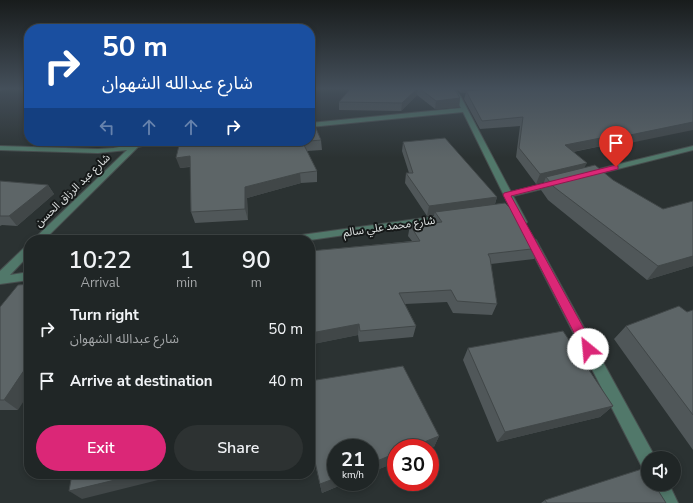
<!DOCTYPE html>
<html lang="en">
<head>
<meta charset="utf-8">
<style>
  :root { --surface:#202626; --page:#2d3232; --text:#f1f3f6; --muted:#a2a5a7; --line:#3d4343; --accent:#db2777 }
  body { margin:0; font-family:"Nunito Sans","Noto Sans Arabic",sans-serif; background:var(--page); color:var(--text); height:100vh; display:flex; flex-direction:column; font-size:15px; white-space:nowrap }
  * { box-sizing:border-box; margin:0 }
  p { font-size:13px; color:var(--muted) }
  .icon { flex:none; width:22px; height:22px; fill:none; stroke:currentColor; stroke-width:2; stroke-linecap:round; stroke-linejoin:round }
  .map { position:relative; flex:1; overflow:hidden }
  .sheet { position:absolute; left:24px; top:235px; width:291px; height:244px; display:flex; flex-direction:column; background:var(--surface); border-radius:16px; box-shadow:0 2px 6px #0003,0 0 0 1px var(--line) }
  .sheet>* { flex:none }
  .guide { position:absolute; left:24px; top:24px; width:291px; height:122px; border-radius:16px; box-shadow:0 2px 6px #0003,0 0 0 1px var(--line); background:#1a4fa0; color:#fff; overflow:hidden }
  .controls { position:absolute; left:641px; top:451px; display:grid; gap:8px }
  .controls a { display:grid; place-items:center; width:40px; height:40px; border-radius:50%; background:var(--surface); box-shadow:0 2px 6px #0003,0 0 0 1px var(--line); font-size:20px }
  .speed { position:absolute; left:327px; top:439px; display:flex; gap:8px; font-size:20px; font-weight:700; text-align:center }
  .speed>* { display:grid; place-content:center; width:52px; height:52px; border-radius:50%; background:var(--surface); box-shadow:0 2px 6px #0003,0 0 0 1px var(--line); line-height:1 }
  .speed small { font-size:10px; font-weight:400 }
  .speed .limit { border:6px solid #d22; background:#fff; color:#111 }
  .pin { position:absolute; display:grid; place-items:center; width:34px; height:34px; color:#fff; margin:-41px -17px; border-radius:50% 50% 50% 0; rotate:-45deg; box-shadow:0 0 4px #0007 }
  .pin .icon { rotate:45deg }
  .me { position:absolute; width:44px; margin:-22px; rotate:332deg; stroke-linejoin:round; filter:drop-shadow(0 0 3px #0008) }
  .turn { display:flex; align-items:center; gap:14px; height:84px; padding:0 12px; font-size:18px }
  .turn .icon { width:52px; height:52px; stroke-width:2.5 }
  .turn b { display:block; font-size:28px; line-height:34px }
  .lanes { display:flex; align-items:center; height:38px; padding:0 12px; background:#0003; justify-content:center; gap:20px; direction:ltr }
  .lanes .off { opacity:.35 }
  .eta { display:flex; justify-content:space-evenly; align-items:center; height:68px; text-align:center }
  .eta b { font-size:24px; font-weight:600; line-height:28px }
  .primary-button { display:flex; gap:8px; margin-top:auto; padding:8px 12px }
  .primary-button a { flex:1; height:46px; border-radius:24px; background:var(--accent); color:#fff; font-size:16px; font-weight:600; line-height:46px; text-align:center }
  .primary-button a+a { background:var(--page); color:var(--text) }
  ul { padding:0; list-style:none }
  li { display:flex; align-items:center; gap:12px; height:52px; padding:0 12px }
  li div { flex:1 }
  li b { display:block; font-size:15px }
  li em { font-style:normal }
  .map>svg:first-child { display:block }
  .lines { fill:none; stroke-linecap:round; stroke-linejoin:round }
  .minor-casing { stroke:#474e4e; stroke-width:2 }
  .minor { fill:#51786a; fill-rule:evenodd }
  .wall { fill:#505759 }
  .shaded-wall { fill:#414748 }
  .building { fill:#5d6567; stroke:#414748 }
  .route { fill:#db2777; stroke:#8e194d }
  .labels { text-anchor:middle; stroke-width:4; stroke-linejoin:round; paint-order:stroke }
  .street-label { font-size:11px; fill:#dde1e1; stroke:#161919 }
</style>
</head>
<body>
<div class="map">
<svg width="693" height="503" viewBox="0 0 693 503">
  <rect width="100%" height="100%" fill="#2b3232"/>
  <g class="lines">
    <defs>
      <path id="minor" d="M0 88H6L0 90Z
        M449 88H454L461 97 511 192 555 181 559 183 558 185 513 196 527 222 525 224 522 225 517 222 463 112 310 127V123L461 108Z
        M148 141H163L138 147 44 240H33L127 150 98 153 0 150V146L98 149 114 148Z
        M693 146V150L590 176 586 174 587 172Z
        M446 215 449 216 451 218 449 220 310 240H282L287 237Z
        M531 237 536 240 654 455 655 458H648V469L642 467 526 240Z
        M29 246V255L10 275 29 272V280L0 284V271L25 247Z
        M652 484H669L678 503H661Z"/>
    </defs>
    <use href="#minor" class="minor-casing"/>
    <use href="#minor" class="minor"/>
  </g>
  <path class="wall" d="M351 88H454L460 98 459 107 435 109 417 95 401 111 339 110V102Z
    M456 88H693L625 144 621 142 573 152 584 168 693 266 647 280 548 200 541 190 544 182 536 184 516 157 520 126 480 129 464 99 466 93H461Z
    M321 140 322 150 307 151 317 171V182L301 183 247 198 248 220 195 223 191 212 190 167 180 168V141Z
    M403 142 497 197 495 204 540 248 534 259 491 264 497 304 492 315 453 313 447 302 405 304 416 326 413 337 359 342 358 335 313 344 310 336V251L412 241 408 236 410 225 433 223 434 215 427 216 405 183 406 173H409L402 151Z
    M0 181 48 185 54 194 17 226 2 225 0 226Z
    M0 307 18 410H0Z
    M693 310V450L614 339 626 326 687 312Z
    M468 348 613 406 600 417 497 442 463 360Z
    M310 381 439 436 434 447 396 448V462L322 493 310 442Z
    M545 500 666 503H541Z"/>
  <path class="shaded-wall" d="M418 88 417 95 401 111 402 103Z
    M462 88H522L466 91V93H461Z
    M460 98 459 107 435 109 436 101Z
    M693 122V130L625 144 630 135Z
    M626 133 621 142 561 154 565 145Z
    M190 156 193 166 180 168 176 158Z
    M587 163 582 172 546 177 544 182 536 184 540 174Z
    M300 173 301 183 247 198 248 220 245 209V187Z
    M48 185 54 194 17 226 9 216Z
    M497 197 494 206 435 212 434 215 427 216 429 206Z
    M693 256V266L647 280 658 266Z
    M359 324 358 335 313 344 311 333Z
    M29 363V393L18 410 4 400Z
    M613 406 600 417 497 442 505 432Z
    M439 436 434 447 430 448H409Z
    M396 453V462L370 473V464Z
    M140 474H182L82 499 69 491Z
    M336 478V482H348L322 493 320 484Z"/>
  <path class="building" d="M351 88H418L402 103 339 102Z
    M419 88H454L460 98 436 101Z
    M505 88H693V122L630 135 626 133 565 145 587 163 540 174 519 148 523 117 482 121 466 91Z
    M310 118 312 119 321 140 310 141Z
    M445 138 497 197 429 206 406 173H413L403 142Z
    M180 141H302L317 171 300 173 245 187V209L191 212 190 156 176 158Z
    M595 165 613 180 663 209 693 201V256L658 266 554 187 546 177Z
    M0 181 48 185 9 216H0Z
    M505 203 512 210H515L531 232 540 248 488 254 490 258 497 304 457 301 451 290 399 293 416 326 360 331 359 324 311 333 310 329V251L420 241 410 225 442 222 435 212Z
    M29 284V363L4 400H0V307L18 285Z
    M679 306 687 312 693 310V415L626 326Z
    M563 331 613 406 505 432 468 348Z
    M403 366 439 436 409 448H396V453L370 464V448H336V478L320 484 310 439V381Z
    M645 468 648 473V484H654L666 503H547L545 500Z
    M72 474H140L69 491Z"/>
  <linearGradient id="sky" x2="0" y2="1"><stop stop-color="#181c1c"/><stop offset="0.56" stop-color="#444f5a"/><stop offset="1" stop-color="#444f5a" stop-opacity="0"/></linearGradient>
  <rect width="693" height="158" fill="url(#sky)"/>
  <path class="route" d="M616 165 618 166V169L511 196 593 345 594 349 593 352 588 354 584 352 503 195 504 193Z"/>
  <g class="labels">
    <g class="street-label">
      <text transform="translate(72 190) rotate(-44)" y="4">شارع عبد الرزاق الحسن</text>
      <text transform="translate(389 226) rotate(-8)" y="4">شارع محمد علي سالم</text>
    </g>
  </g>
</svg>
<div class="controls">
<a><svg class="icon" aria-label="sound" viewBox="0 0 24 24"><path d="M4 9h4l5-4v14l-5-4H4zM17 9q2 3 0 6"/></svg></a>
</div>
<div class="speed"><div>21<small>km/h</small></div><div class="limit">30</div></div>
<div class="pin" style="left:616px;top:167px;background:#d93025"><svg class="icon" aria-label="arrive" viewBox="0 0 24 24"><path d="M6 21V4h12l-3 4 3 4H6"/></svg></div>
<svg class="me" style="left:588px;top:349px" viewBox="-20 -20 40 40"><circle r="19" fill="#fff"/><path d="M0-13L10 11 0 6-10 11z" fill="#db2777"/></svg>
<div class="guide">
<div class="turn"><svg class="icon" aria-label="right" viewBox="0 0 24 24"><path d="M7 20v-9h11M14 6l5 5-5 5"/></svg><div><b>50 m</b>شارع عبدالله الشهوان</div></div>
<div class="lanes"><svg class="icon off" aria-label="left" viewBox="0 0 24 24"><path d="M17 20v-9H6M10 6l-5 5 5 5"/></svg><svg class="icon off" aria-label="ahead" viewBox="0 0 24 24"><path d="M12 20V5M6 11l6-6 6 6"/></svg><svg class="icon off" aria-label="ahead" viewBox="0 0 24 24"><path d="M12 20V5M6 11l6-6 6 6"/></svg><svg class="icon" aria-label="right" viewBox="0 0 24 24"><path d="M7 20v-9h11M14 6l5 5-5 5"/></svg></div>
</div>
<section class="sheet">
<div class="eta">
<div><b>10:22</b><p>Arrival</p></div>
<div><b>1</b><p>min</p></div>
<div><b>90</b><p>m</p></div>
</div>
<ul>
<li><svg class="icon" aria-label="right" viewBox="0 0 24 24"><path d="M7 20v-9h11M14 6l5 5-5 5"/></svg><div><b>Turn right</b><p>شارع عبدالله الشهوان</p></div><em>50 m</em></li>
<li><svg class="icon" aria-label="arrive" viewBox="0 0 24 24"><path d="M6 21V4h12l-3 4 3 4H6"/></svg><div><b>Arrive at destination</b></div><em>40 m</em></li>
</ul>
<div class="primary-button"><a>Exit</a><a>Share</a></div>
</section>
</div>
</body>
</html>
